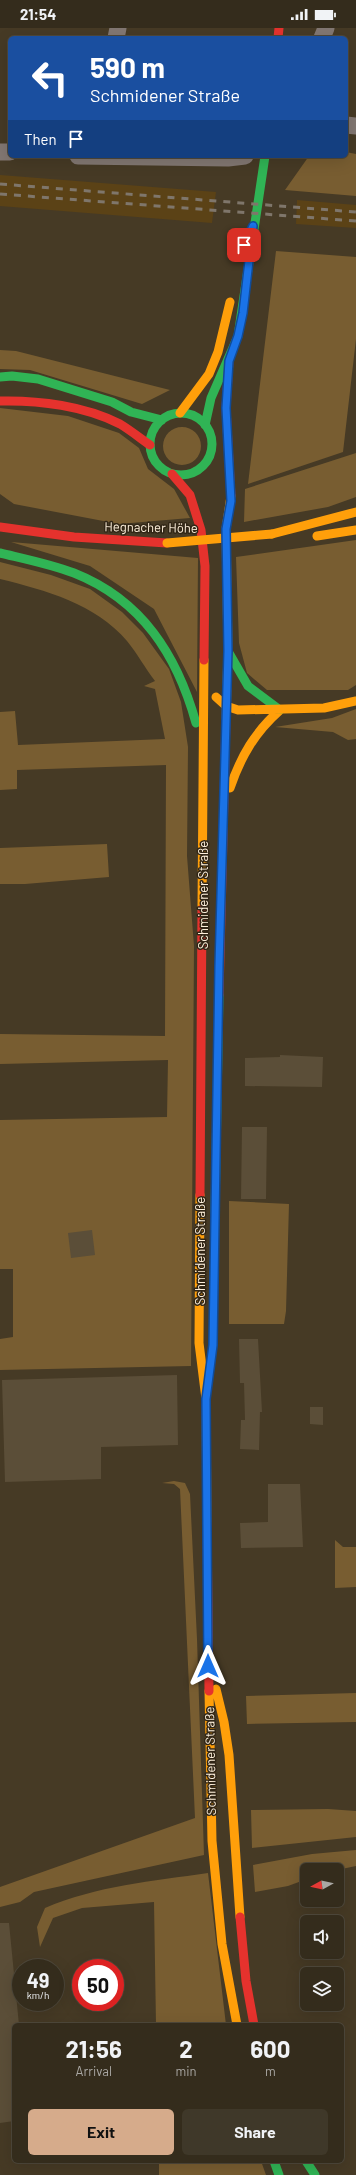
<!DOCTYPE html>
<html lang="en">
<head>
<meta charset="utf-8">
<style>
  :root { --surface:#342c1c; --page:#3f3829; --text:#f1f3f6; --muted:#a9a7a3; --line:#4e483b; --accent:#d6ab8b }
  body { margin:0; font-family:Barlow,sans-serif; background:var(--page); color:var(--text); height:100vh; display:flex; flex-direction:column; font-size:15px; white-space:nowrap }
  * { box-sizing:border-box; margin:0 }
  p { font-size:13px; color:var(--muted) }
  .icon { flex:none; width:22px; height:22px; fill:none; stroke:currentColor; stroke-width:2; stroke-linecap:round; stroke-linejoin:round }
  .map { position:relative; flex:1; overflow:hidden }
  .drawer { position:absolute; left:12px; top:1995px; width:332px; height:140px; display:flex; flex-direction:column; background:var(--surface); border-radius:6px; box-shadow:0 4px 16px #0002,0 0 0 1px var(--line) }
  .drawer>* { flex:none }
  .hud { position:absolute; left:8px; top:8px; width:340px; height:122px; border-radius:6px; box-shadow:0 4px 16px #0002,0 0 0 1px var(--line); background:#1a4fa0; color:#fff; overflow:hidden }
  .needle { width:26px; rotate:262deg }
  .controls { position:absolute; left:300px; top:1835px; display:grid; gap:8px }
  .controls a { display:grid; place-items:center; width:44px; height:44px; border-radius:6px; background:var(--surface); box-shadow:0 4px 16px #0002,0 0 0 1px var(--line); font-size:20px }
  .speed { position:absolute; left:12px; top:1931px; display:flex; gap:8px; font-size:20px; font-weight:700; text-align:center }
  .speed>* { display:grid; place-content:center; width:52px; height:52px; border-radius:50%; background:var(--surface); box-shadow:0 4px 16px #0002,0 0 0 1px var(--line); line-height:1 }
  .speed small { font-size:10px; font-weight:400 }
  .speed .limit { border:6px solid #d22; background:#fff; color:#111 }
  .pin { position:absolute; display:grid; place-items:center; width:34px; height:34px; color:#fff; margin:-17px; border-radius:8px; box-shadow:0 2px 6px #0006 }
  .me { position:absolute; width:44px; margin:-22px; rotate:0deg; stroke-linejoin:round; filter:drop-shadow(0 0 3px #0008) }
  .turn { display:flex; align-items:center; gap:14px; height:84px; padding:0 16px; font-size:18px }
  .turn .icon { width:52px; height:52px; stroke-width:2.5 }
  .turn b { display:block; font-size:28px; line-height:34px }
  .then { display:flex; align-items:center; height:38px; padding:0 16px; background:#0003; gap:8px; font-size:15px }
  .eta { display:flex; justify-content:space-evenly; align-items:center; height:68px; text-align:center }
  .eta b { font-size:24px; font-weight:700; line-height:28px }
  .cta { display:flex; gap:8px; margin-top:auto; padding:8px 16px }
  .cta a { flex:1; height:46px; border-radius:6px; background:var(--accent); color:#111; font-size:16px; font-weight:700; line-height:46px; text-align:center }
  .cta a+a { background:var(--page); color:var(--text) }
  .status { display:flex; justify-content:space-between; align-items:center; height:28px; padding:0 20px; background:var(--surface); direction:ltr }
  .status svg { height:11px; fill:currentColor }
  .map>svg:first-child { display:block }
  .built { fill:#5b4216 }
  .green { fill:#785d31 }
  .building { fill:#5b4e38 }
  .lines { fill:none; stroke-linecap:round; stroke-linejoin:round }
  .street { stroke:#827772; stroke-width:17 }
  .fast { stroke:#30b455; stroke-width:9 }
  .slow { stroke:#ff9f0a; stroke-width:9 }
  .jam { stroke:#e5322d; stroke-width:9 }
  .rail { stroke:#7f766b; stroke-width:3; stroke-dasharray:7 7; stroke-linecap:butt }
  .slow-bridge { stroke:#ff9f0a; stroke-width:9 }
  .route-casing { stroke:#114b97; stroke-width:10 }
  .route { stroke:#1a73e8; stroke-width:7 }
  .labels { text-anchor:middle; stroke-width:3; stroke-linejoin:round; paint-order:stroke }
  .street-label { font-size:13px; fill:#fef0db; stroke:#312616 }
</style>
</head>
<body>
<div class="status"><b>21:54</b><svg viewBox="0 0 49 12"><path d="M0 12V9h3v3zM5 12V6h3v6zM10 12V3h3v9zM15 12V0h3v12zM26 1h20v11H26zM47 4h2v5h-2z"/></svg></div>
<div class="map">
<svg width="356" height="2147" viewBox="0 0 356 2147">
  <rect width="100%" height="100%" fill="#463a25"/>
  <path class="built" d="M0 147 216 164 212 195 0 178Z
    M297 172 356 177V200L296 196Z"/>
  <path class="green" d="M346 124 356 126V168L285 162 309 128H346Z
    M276 223 356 229V311L343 424 248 456Z
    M0 322 16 323 170 362 142 376 30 342 0 341Z
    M0 380 68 388 119 405 139 420 148 441 174 461 190 490 119 496 14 476 0 466Z
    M163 418a19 19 0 1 1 38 0a19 19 0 1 1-38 0Z
    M356 425V469L328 479 244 494 245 461Z
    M356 512V657L348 662H267L247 645 239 615 236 529Z
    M11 514 198 530 197 664 154 581 90 538Z
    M0 534 51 547 90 561 122 584 143 605 169 641 181 674 188 719 187 828 194 918 191 1338 0 1342V1311L13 1309V1241H0V1092L167 1089 168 1032 0 1036V1006L165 1008 166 737 17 742V761L0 762V684L15 683 18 717 165 711 155 661 144 658 155 653C145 640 137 625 127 613 96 576 45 562 0 551Z
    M356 681V711L348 712 333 704 275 699 332 690Z
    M107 816 109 849 25 856H0V820Z
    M229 1173 289 1176 286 1283 284 1296H229Z
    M174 1453 185 1455 190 1466 197 1611 204 1827 34 1864 20 1874 0 1879V1859L195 1790 180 1461 174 1456 162 1455Z
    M335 1512 343 1519H356V1559L335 1560Z
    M356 1665V1694L247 1696 246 1668Z
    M328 1781 356 1783V1809L252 1820 251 1782Z
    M356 1822V1838L337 1842H307V1851L288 1858 255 1864 253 1837 312 1826Z
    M208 1845 226 1997H156L154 1874 82 1880 53 1890 40 1919 37 1899 45 1880C96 1858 153 1853 208 1845Z
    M159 2133H261L266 2147H159Z"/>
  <path class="building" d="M280 1027 323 1029 322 1059 245 1058V1030L280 1029Z
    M242 1099H267L266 1171H241Z
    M92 1202 95 1227 71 1230 68 1205Z
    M239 1311H258L262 1384H260L259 1422 240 1421 241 1392H245L244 1355H240Z
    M177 1347 178 1417 101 1419V1451L5 1454 2 1352Z
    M310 1379H323V1397L310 1396Z
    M268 1456H300L303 1519 241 1520 240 1495 268 1494Z
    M0 1895H9L19 1997H14V2093L0 2095Z"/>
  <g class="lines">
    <path class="street" d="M116 10 118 0
      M322 10 326 0
      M346 97 356 98
      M0 124H10
      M78 128 228 130 245 128"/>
    <path class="fast" d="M0 349 12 348 38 351 112 374 131 384 162 392
      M150 416a31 31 0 1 1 62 0a31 31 0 1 1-62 0Z
      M205 397 211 370 238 308 265 128
      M0 525C25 531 50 536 74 545 142 572 177 627 196 695
      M229 625 248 658 280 682
      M215 1185 219 967
      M274 2133 279 2147
      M306 2133 315 2147"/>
    <path class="slow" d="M180 385 209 346 218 324 230 274
      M272 506 356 484
      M317 508 356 502
      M216 669 226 678 238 682 324 680 356 673
      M226 691 228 623 226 501 231 468
      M230 760C241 728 255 704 280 682
      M202 881 204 632
      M200 1167 199 1315 206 1371 207 1497
      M216 1661 224 1694 229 1727 240 1889
      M209 1663 212 1813 222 1916 237 1997"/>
    <path class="jam" d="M278 10 279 0
      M229 333 226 380 231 468
      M0 373C39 372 85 378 120 396 130 402 140 410 150 417
      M172 446 190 467 201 502 205 538 204 632
      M0 499 74 509 167 515
      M219 967 226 691
      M200 1167 202 881
      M207 1497 209 1663
      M240 1889 246 1953 254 1997"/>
    <path class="rail" d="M0 156 356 184
      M0 166 356 193"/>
    <path class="slow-bridge" d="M167 515 272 506"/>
  </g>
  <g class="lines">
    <defs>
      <path id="route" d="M208 1638 206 1371 213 1317 219 938 228 623 226 501 231 473 226 380 229 333 238 308 243 285 253 198 244 217"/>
    </defs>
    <use href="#route" class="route-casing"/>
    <use href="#route" class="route"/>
  </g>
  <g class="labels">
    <g class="street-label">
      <text transform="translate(151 499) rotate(1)" y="5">Hegnacher Höhe</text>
      <text transform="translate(203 867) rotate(-90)" y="5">Schmidener Straße</text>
      <text transform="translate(200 1223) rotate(-90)" y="5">Schmidener Straße</text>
      <text transform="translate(210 1733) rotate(-91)" y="5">Schmidener Straße</text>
    </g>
  </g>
</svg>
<div class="controls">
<a><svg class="needle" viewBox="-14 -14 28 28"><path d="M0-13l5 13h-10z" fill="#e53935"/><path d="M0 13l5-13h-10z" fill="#a9a7a3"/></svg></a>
<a><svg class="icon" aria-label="sound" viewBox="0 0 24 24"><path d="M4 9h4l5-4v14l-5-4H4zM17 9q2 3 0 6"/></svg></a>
<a><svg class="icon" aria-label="layers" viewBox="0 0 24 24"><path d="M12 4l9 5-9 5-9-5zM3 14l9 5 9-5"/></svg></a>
</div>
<div class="speed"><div>49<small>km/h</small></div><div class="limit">50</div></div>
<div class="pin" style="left:244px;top:217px;background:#d93025"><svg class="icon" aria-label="arrive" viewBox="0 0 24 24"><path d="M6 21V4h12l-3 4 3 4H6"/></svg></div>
<svg class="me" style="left:208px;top:1638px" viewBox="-20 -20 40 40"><path d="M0-17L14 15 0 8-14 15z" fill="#1a73e8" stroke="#fff" stroke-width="4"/></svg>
<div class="hud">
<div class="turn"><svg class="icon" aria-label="left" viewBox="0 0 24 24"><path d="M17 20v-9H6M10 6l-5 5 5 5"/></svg><div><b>590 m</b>Schmidener Straße</div></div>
<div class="then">Then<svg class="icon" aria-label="arrive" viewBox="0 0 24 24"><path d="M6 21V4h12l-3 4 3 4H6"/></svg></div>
</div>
<section class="drawer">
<div class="eta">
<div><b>21:56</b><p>Arrival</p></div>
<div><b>2</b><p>min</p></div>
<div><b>600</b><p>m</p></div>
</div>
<div class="cta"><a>Exit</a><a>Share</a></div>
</section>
</div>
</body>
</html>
